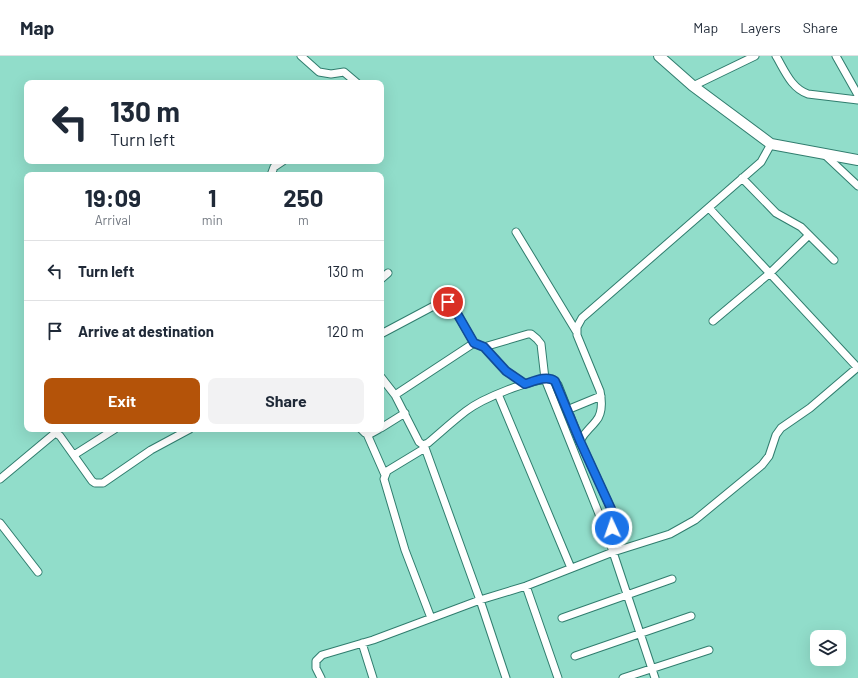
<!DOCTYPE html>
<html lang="en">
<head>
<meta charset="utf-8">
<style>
  :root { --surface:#fff; --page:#f2f2f3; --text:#1f2937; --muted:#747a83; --line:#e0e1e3; --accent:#b45309 }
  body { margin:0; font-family:Barlow,sans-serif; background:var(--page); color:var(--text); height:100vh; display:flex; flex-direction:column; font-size:15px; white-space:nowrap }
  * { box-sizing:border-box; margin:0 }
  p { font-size:13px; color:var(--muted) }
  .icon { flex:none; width:22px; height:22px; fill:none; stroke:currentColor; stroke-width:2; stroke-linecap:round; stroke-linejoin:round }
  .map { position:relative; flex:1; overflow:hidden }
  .sheet { position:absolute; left:24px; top:116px; width:360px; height:260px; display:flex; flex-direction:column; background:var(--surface); border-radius:8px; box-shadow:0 4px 16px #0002 }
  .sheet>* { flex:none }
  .top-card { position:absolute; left:24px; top:24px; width:360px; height:84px; border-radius:8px; box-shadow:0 4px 16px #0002; background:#fff; color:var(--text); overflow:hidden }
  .controls { position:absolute; left:810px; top:574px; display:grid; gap:8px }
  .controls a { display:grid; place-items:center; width:36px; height:36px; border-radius:8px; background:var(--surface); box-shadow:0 4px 16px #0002; font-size:20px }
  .pin { position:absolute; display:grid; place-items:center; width:34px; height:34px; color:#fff; margin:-17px; border:2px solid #fff; border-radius:50%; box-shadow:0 1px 4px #0007 }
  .me { position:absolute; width:44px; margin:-22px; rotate:357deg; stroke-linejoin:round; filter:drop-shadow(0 0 3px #0008) }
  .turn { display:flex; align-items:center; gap:14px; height:84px; padding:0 20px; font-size:18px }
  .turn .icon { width:52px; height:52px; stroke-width:2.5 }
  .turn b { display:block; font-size:28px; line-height:34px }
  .eta { display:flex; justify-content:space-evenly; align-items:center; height:68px; text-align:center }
  .eta b { font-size:24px; font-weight:700; line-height:28px }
  .primary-button { display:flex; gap:8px; margin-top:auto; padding:8px 20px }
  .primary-button a { flex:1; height:46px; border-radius:8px; background:var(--accent); color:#fff; font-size:16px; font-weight:700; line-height:46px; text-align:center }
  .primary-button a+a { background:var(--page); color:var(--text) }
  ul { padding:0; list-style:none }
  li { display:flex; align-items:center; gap:12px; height:60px; padding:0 20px; border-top:1px solid var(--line) }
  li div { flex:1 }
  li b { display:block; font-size:15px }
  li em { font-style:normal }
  header { display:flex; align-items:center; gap:24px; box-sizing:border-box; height:56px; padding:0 20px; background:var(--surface); border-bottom:1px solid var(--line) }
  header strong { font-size:19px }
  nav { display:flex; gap:22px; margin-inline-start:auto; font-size:14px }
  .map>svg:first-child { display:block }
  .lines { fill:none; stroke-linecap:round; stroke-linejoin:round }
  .street-casing { stroke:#307d6e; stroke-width:9 }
  .secondary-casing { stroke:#307d6e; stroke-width:12 }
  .street { stroke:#fff; stroke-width:7 }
  .secondary { stroke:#fff; stroke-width:10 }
  .route-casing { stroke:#114b97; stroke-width:10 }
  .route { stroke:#1a73e8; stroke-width:7 }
</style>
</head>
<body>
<header>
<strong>Map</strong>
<nav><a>Map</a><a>Layers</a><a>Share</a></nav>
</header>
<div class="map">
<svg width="858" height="622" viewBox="0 0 858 622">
  <rect width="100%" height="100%" fill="#91ddca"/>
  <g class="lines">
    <defs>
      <path id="street" d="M301 0 319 16 331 18 344 16 357 27
        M776 0C785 15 791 32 808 38L858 44
        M836 0 858 39
        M693 30 755 0
        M825 99 858 130
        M271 119 274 111 283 105
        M742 122 776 157 801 171 834 204
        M709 152 857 311
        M516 176 576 275
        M381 223 388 217
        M713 265 770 217 809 179
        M381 278 445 244 451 247 474 287
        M484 291 506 315 525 328
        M381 321 395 339 419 386 423 389 428 387C441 376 453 365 466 355 483 342 530 323 552 323L558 329 580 385
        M498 338 571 512
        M395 339 474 287 484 291 528 278H531L537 283 541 288 545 323 609 483
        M567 354 601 340
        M381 372 405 357
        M361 373 365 377 370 378 379 373
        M367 378 385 419
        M424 389 480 544 506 622
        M425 392 387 415 384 423 405 494 431 562
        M74 399 115 373
        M0 423 54 378H57L60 380 92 425 95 427H103L151 394 190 373
        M0 467 38 516
        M526 530 558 622
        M562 562 672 523
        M362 587 373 622
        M575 600 691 560
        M321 622 316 612V605L322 599 373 584 480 544 526 530 613 496 670 478 695 464 762 409 769 400 776 379 781 372 810 352 858 311
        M623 622 709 594
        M655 622 610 487 614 463 613 457 580 385C585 375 590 373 596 365 603 357 602 345 600 335L577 279V271L582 262 761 106 771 88"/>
      <path id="secondary" d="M659 0 693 30 771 88 858 104"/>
    </defs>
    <use href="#street" class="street-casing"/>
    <use href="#secondary" class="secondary-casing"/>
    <use href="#street" class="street"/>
    <use href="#secondary" class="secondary"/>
  </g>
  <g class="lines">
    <defs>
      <path id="route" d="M448 246 451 247 474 287 484 291 506 315 525 328C534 325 547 319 555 325L580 385 613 457 614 463 612 472"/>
    </defs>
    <use href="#route" class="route-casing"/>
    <use href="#route" class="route"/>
  </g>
</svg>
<div class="controls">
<a><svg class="icon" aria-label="layers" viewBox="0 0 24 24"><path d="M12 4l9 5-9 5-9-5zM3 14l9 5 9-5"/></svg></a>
</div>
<div class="pin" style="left:448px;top:246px;background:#d93025"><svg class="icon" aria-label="arrive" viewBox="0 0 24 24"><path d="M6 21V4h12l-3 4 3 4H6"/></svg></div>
<svg class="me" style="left:612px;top:472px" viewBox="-20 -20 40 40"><circle r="17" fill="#1a73e8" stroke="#fff" stroke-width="3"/><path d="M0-11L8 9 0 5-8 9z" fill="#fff"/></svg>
<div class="top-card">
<div class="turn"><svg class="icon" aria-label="left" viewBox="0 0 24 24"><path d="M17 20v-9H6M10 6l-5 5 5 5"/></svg><div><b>130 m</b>Turn left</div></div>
</div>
<section class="sheet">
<div class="eta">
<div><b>19:09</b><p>Arrival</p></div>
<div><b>1</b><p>min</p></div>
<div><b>250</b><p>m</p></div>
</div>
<ul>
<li><svg class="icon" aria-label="left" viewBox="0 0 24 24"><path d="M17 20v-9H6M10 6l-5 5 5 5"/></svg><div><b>Turn left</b></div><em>130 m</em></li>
<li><svg class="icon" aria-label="arrive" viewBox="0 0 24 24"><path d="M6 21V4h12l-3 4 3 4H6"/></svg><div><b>Arrive at destination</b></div><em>120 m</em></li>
</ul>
<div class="primary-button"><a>Exit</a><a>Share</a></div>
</section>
</div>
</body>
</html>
